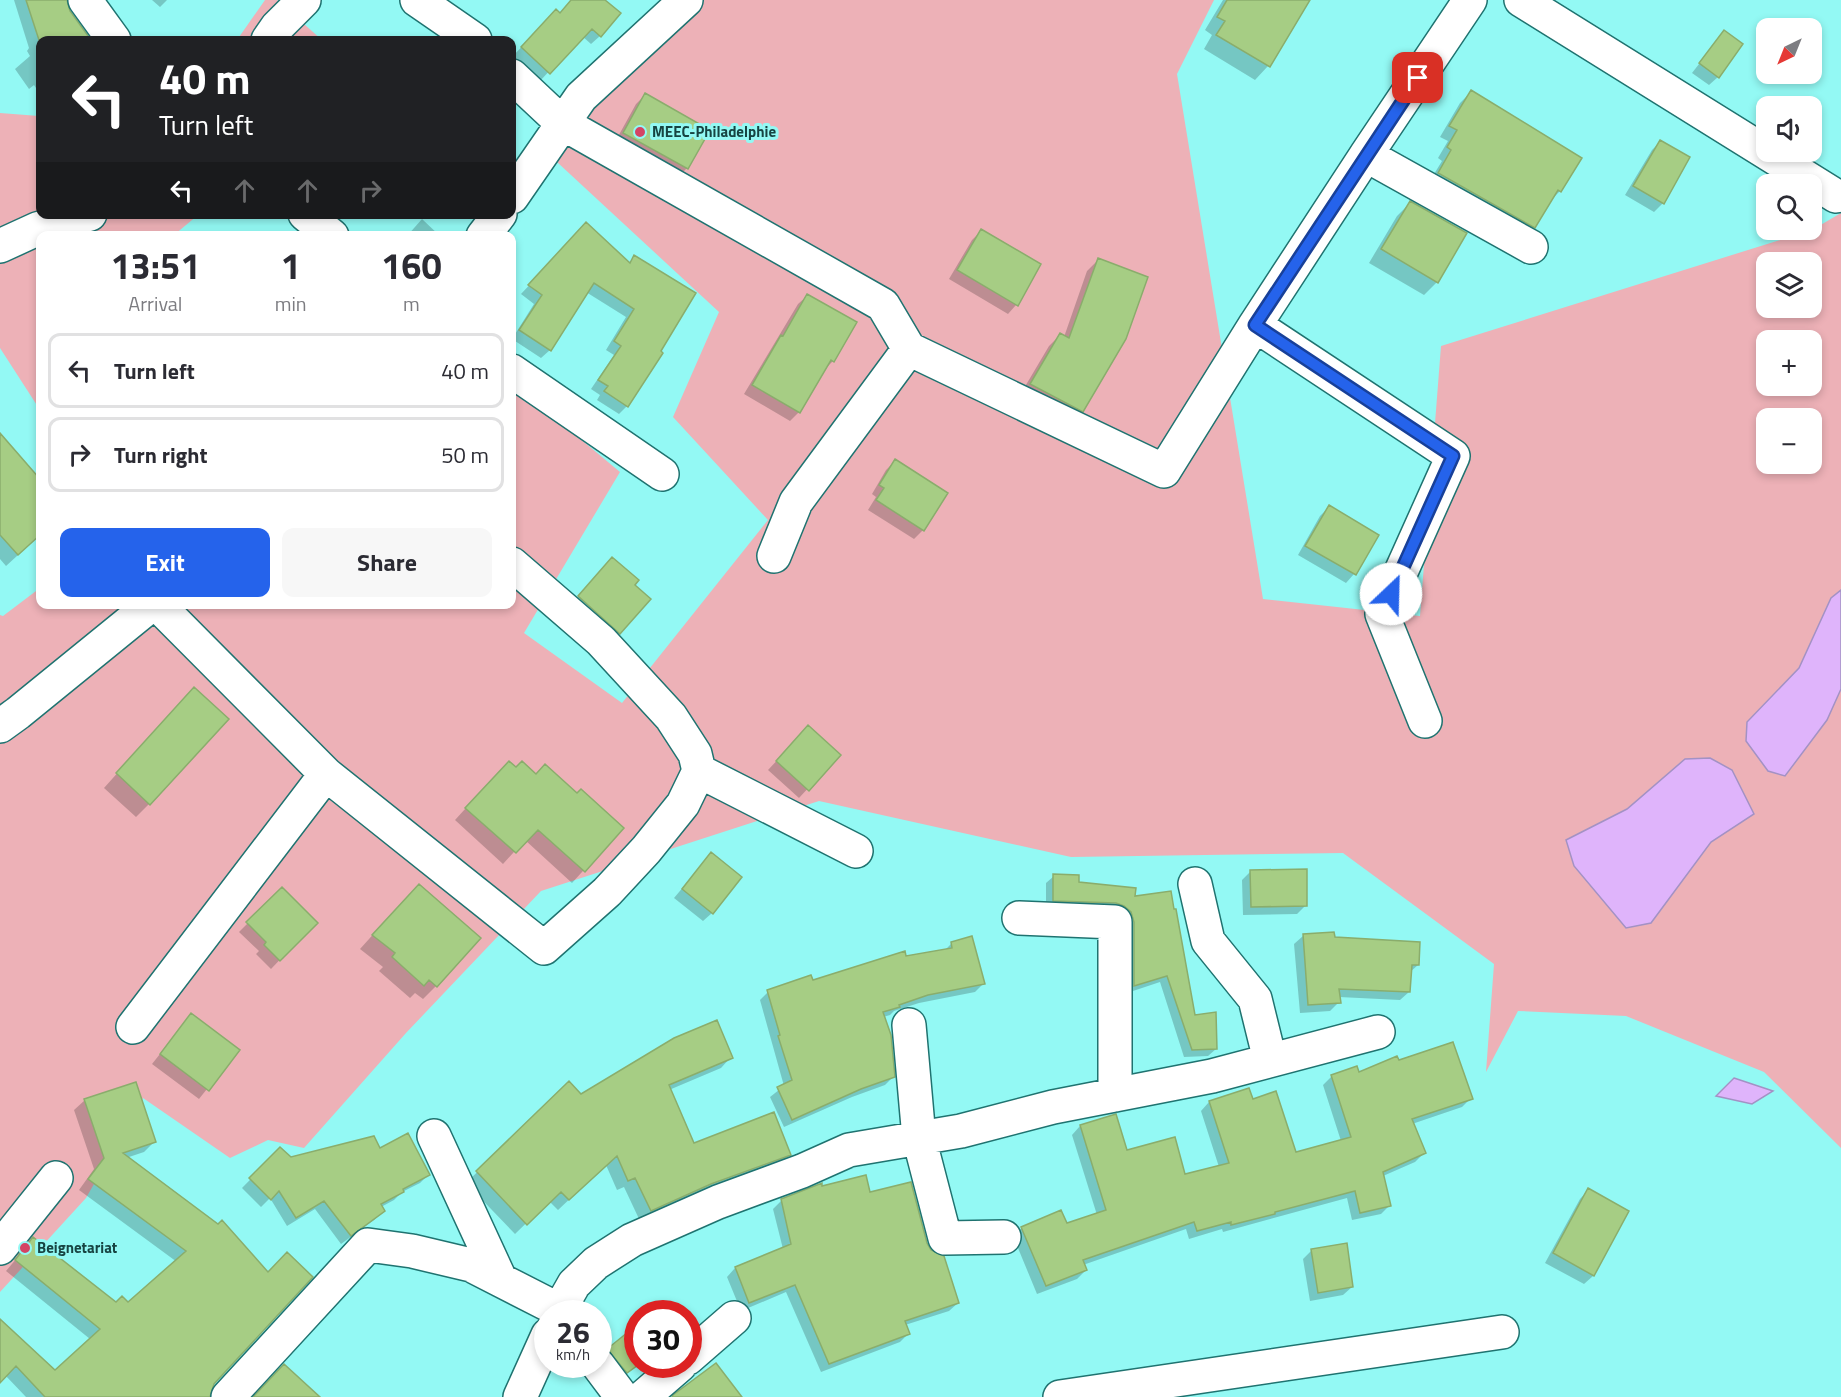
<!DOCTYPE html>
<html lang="en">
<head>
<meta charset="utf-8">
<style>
  :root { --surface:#fff; --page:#f7f7f7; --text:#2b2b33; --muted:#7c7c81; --line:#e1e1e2; --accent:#2563eb }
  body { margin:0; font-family:"Titillium Web",sans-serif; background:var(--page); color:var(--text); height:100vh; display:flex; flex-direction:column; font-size:22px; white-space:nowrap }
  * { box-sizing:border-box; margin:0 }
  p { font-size:20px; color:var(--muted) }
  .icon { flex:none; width:33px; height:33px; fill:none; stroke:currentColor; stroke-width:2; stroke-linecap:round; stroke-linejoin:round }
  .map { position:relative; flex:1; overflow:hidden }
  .drawer { position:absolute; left:36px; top:231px; width:480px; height:378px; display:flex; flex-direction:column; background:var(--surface); border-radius:12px; box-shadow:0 3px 9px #0003 }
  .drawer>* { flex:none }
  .guide { position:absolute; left:36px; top:36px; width:480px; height:183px; border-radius:12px; box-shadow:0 3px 9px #0003; background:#202124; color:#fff; overflow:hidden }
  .needle { width:39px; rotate:223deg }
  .buttons { position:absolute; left:1756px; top:18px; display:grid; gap:12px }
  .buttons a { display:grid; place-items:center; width:66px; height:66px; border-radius:12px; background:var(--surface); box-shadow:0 3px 9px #0003; font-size:30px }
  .speed { position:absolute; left:534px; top:1300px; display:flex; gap:12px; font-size:30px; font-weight:700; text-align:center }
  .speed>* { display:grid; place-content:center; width:78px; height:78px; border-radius:50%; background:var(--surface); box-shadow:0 3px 9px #0003; line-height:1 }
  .speed small { font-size:15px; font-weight:400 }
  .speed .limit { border:9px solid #d22; background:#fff; color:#111 }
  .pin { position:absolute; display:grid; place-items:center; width:51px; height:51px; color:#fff; margin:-26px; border-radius:12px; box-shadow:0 3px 9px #0006 }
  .me { position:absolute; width:66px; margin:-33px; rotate:24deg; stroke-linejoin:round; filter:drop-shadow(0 0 4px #0008) }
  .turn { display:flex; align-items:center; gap:21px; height:126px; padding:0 24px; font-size:27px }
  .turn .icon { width:78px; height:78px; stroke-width:2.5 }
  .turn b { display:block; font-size:42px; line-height:51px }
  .lanes { display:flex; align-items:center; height:57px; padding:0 24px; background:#0003; justify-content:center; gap:30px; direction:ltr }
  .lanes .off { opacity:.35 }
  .eta { display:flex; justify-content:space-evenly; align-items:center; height:102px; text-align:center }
  .eta b { font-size:36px; font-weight:700; line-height:42px }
  .action { display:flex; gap:12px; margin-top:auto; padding:12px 24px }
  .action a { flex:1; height:69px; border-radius:12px; background:var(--accent); color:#fff; font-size:24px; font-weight:700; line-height:69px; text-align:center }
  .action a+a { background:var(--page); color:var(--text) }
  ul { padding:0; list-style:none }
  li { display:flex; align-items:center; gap:18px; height:75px; margin:0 12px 9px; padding:0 12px; border:3px solid var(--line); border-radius:12px }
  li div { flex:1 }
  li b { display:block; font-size:22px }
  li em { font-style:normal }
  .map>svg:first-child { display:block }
  .green { fill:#edb1b7; fill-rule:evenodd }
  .water { fill:#dfb4fb; stroke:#a392c4; stroke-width:1.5 }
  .shadow { fill:#0003 }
  .building { fill:#a6cd84; stroke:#8aad6c; stroke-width:1.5 }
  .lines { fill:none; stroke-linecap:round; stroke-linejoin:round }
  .minor-casing { stroke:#1f7370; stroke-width:36 }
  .minor { stroke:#fff; stroke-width:33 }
  .route-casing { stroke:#184099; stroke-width:15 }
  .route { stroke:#2563eb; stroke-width:10 }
  .poi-dot { fill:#d44464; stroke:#93f9f4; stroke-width:2 }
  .labels { text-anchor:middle; stroke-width:6; stroke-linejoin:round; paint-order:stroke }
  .poi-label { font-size:15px; font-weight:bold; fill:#174442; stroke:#93f9f4; text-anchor:start }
</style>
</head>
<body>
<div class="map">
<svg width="1841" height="1397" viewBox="0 0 1841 1397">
  <rect width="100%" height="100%" fill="#93f9f4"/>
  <path class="green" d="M265 0H277L322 40H237Z
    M686 0H1214L1177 74 1263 599 1420 616 1441 346 1812 230 1841 213V1148L1764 1072 1626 1016 1518 1011 1486 1072 1494 964 1343 853 1071 857 819 801 541 891 406 1033 304 1148 268 1140 230 1158 143 1098 86 1198 0 1292V615L3 616 40 588V604H512V382L620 472 524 633 622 703 768 520 673 417 719 312 544 150ZM1767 262H1812V308H1767ZM1767 340H1812V386H1767ZM1767 418H1812V464H1767Z
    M0 113 39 116 40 118V214L198 215 174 235 40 236V410L0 348Z"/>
  <path class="water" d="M1841 590V689L1827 720 1785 776 1768 771 1746 741 1747 722 1799 668 1831 598Z
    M1710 758 1732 770 1754 814 1711 842 1651 923 1626 928 1574 866 1566 840 1627 809 1685 759Z
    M1734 1078 1773 1091 1752 1104 1716 1096Z"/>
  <path class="shadow" d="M14 0H65L69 12 89 40H40V94L34 85 29 89 15 69 30 56 27 51 29 48Z
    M152 0H167L160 7Z
    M571 0H603L600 36 591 44 582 36 540 81 513 56 547 20 559 14Z
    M1223 0H1308L1268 66 1255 80 1204 49 1212 35 1205 30Z
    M1724 32 1718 77 1709 85 1692 73Z
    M1471 92 1560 191 1549 202 1533 227 1523 237 1428 184 1442 161 1438 158 1448 141 1440 137 1460 103Z
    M645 95 687 168 678 177 615 142 636 104Z
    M1660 142 1663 203 1654 212 1625 195 1652 150Z
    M1410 203 1437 282 1424 295 1369 263 1397 216Z
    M422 219 440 236H407Z
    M981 231 1016 305 1008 314 949 279 972 240Z
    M578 233 628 264 634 257 694 293 627 406 619 414 597 400 600 395 591 389 614 355 606 350 626 317 586 292 550 350 541 358 512 339 534 304 521 294Z
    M1098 260 1082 411 1071 422 1020 395 1049 346 1060 335 1064 337 1087 271Z
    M807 296 833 361 824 370 799 412 790 421 744 394 798 304Z
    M5 441 40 481V535L6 566 0 559V445Z
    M895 461 923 530 914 539 868 510 876 497 872 494 886 470Z
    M1329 507 1377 536 1354 574 1346 583 1298 555 1320 516Z
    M604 568 632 585 619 633 610 642 570 606Z
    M181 702 149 804 136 817 104 788Z
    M800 736 839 755 799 798 768 770Z
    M516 769 536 776 576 795 622 828 572 883 525 840 503 864 455 820 497 774Z
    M711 854 712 913 703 921 674 898Z
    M1251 871 1306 905 1297 914 1243 915 1242 880Z
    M1054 876 1133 898 1194 1017 1216 1049 1208 1056 1184 1057 1160 982 1127 993V930L1046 908V883Z
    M282 889 315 923 271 969 256 954 259 951 239 932Z
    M405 899 436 986 423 999 415 993 410 998 379 971 383 967 360 949Z
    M1303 936 1333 939 1418 965 1410 972 1409 992 1400 1000 1339 997V1002L1330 1011 1300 1013 1294 944Z
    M952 943 983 984 975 992 919 1003 894 1011 890 1015 883 1017 893 1077 885 1085 852 1097 784 1127 770 1097 784 1086 760 1000 768 992 813 982 905 958 944 951Z
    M191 1015 238 1050 199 1099 152 1064Z
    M731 1057 721 1068 669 1090 694 1145 789 1155 778 1166 640 1221 624 1187 617 1190 606 1165 558 1210 549 1201 515 1234 466 1183 569 1083 581 1096Z
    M1398 1062 1471 1098 1462 1107 1412 1124 1424 1153 1415 1162 1383 1176 1389 1206 1381 1214 1352 1220 1347 1198 1223 1232 1222 1229 1189 1239 1186 1229 1083 1265 1086 1270 1077 1279 1037 1294 1013 1236 1022 1228 1066 1225 1097 1215 1072 1135 1080 1126 1115 1116 1126 1152 1184 1176 1219 1167 1201 1111 1209 1102 1248 1090 1252 1101 1295 1153 1341 1141 1323 1085 1332 1076 1358 1074Z
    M85 1100 154 1142 144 1152 126 1158 218 1226 213 1383 208 1397H26L5 1375 0 1380V1321L55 1372 90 1339 6 1271 33 1239 116 1304H128L177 1262 79 1190 94 1169 74 1110Z
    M280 1149 290 1158 380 1150 429 1174 420 1183 402 1192 394 1200 381 1207 383 1211 374 1220 341 1244 315 1209 287 1226 270 1198 261 1207 242 1188Z
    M821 1188 869 1193 926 1244 958 1303 949 1311 905 1325 908 1334 900 1342 821 1372 786 1292 741 1311 727 1277 735 1268 783 1249 773 1209 782 1200Z
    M1588 1190 1627 1212 1593 1276 1584 1284 1545 1263 1580 1199Z
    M1312 1250 1352 1287 1343 1295 1310 1301 1303 1259Z
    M608 1350 638 1364 618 1381 600 1359Z"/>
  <path class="building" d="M26 0H67L70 11 91 40H39Z
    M571 0H605L621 13 601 37 592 29 550 74 521 47 556 9 560 13Z
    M1227 0H1310L1270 67 1216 35 1225 21 1217 17Z
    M1724 30 1743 44 1719 78 1699 63Z
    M1471 90 1582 158 1561 192 1558 190 1535 228 1438 173 1451 150 1447 147 1457 130 1449 126Z
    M645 93 710 130 688 169 623 133Z
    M1660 140 1690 157 1664 204 1633 186Z
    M1410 201 1467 233 1438 283 1381 249Z
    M586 222 630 263 634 255 696 293 661 351 663 353 628 407 604 391 608 386 598 380 621 346 614 341 634 309 594 283 551 351 519 330 542 295 528 285Z
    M981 229 1041 264 1018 306 957 270Z
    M1098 258 1148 277 1126 339 1083 412 1030 384 1060 333 1069 338Z
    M807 294 857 322 834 362 831 360 800 413 752 385 781 335 783 336Z
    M0 433 40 479V535L18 555 0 535Z
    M895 459 948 493 924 531 876 500 884 488 879 485Z
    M1329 505 1379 535 1356 575 1305 546Z
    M612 557 639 580 635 585 651 599 620 634 578 596Z
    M194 687 229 719 150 805 116 773Z
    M808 725 841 755 809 791 776 761Z
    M509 761 516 767 522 761 536 774 545 764 577 793 581 789 624 828 585 872 538 830 516 853 465 808Z
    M711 852 742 877 713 914 682 889Z
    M1307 869V906L1251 907 1250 870Z
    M1053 874 1079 875V882L1136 888 1135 896 1171 891 1174 909H1176L1195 1015 1216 1012 1217 1049 1192 1050 1167 976 1134 986V922L1131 912 1124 906 1116 903 1053 901Z
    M419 884 481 938 437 987 429 980 424 986 392 957 395 953 372 935Z
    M282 887 318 923 280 961 264 945 266 942 246 922Z
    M1334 932 1335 937 1420 942 1419 965H1412L1410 992 1339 989 1341 1003 1308 1005 1303 934Z
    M972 936 985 984 928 995 899 1005 900 1007 883 1012 891 1035 895 1077 861 1089 792 1120 777 1087 792 1080 778 1036 780 1035 767 990 811 975 813 980 905 951 906 956 952 948 951 942Z
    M191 1013 240 1050 209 1091 160 1054Z
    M717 1020 733 1058 669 1085 694 1143 774 1112 791 1155 711 1184 651 1211 635 1178 628 1181 617 1156 569 1200 561 1192 527 1225 476 1171 569 1081 581 1094 674 1038Z
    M1453 1042 1473 1099 1412 1119 1426 1153 1383 1172 1391 1206 1360 1213 1355 1191 1275 1212V1214L1231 1225V1222L1197 1231 1194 1222 1083 1260 1087 1270 1046 1286 1021 1227 1061 1210 1067 1223 1106 1210 1080 1125 1116 1114 1127 1150 1175 1137 1185 1174 1229 1163 1209 1101 1249 1088 1253 1099 1276 1091 1296 1152 1351 1137 1331 1075 1357 1066 1359 1072 1397 1056 1399 1060Z
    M136 1082 156 1142 123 1153 218 1224 222 1220 268 1272 287 1252 313 1277 214 1384 210 1397H45L16 1366 0 1383V1319L55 1370 100 1329 15 1260 33 1237 116 1302 122 1296 128 1302 186 1251 88 1179 104 1158 84 1099Z
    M408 1133 430 1175 403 1189 404 1192 381 1204 385 1211 351 1236 324 1201 296 1218 279 1191 271 1200 249 1178 280 1147 291 1157 374 1136 380 1148Z
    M866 1175 870 1192 911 1182 927 1243 931 1250 944 1256 959 1303 905 1321 910 1334 829 1364 795 1285 749 1303 735 1267 791 1244 781 1199 822 1183V1186Z
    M1588 1188 1629 1211 1594 1276 1553 1253Z
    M1347 1243 1353 1287 1318 1293 1311 1249Z
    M638 1324V1365L627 1373 607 1349Z
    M716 1363 742 1397H672L673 1395Z
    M284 1364 320 1397H253Z"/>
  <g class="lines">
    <defs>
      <path id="minor" d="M85 0 114 40
        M417 0 475 40
        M1470 0 1366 155 1531 247
        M1521 0 1836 196
        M268 40 277 27 304 0
        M512 76 562 123 883 305 909 349 1164 471 1255 325
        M1366 155 1255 325 1453 456 1382 614 1425 721
        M512 197 581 97 686 0
        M305 214 332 236
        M483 236 500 214
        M0 246 37 229 90 214
        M512 371 662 474
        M774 556 796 502 909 349
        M157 604 326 774 544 948 607 892 646 850 683 804 699 771 695 754 671 717 601 641 512 564
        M0 726 18 713 152 604
        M699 771 856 851
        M1195 884 1208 941 1255 999 1270 1060
        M1019 918 1115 922V1095
        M909 1025 919 1138 945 1238 1004 1237
        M133 1027 326 774
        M434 1136 500 1279
        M0 1248 56 1178
        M557 1314 574 1284 596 1263 632 1240 718 1202 802 1171 849 1150 961 1131 1053 1107 1212 1076 1378 1032
        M688 1358 734 1318
        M598 1365 622 1397
        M228 1397 368 1245 412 1251 471 1265 559 1310 562 1314
        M520 1397 548 1335
        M643 1397 680 1365
        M1060 1397 1502 1332"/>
    </defs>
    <use href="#minor" class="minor-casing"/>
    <use href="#minor" class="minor"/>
  </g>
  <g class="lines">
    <defs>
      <path id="route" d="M1391 594 1453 456 1255 325 1418 78"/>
    </defs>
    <use href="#route" class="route-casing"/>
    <use href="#route" class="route"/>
  </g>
  <g class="poi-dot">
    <circle cx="640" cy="132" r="6"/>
    <circle cx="25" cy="1248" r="6"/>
  </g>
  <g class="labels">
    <g class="poi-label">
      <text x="652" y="137">MEEC-Philadelphie</text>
      <text x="37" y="1253">Beignetariat</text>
    </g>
  </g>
</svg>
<div class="buttons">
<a><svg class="needle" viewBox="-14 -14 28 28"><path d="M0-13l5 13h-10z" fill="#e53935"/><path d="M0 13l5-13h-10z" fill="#7c7c81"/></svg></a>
<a><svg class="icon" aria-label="sound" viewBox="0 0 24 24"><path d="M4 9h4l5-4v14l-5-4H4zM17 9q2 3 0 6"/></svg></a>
<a><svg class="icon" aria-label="search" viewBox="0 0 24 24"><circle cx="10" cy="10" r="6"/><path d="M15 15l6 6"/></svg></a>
<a><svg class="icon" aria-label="layers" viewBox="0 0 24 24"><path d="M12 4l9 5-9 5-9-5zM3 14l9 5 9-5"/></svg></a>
<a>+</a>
<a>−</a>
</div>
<div class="speed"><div>26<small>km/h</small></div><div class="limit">30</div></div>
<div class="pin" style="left:1418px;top:78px;background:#d93025"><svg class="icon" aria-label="arrive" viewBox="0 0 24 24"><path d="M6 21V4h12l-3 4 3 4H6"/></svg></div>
<svg class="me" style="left:1391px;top:594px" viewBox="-20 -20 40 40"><circle r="19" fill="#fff"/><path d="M0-13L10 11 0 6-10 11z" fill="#2563eb"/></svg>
<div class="guide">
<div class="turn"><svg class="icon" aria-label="left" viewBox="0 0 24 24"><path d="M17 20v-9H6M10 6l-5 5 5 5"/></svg><div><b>40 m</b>Turn left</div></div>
<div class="lanes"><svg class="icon" aria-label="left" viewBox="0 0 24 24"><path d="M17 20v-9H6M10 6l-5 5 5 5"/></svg><svg class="icon off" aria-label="ahead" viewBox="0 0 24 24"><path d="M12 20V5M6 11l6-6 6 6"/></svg><svg class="icon off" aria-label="ahead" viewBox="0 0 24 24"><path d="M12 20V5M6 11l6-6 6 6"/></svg><svg class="icon off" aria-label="right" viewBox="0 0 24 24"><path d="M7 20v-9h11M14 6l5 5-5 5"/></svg></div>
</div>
<section class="drawer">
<div class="eta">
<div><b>13:51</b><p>Arrival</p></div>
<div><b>1</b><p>min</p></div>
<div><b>160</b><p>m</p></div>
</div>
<ul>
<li><svg class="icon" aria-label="left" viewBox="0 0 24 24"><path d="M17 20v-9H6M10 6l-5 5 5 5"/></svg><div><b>Turn left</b></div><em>40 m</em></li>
<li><svg class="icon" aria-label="right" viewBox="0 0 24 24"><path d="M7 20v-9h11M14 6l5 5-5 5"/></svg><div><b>Turn right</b></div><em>50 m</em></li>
</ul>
<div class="action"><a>Exit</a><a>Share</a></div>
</section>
</div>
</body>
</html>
